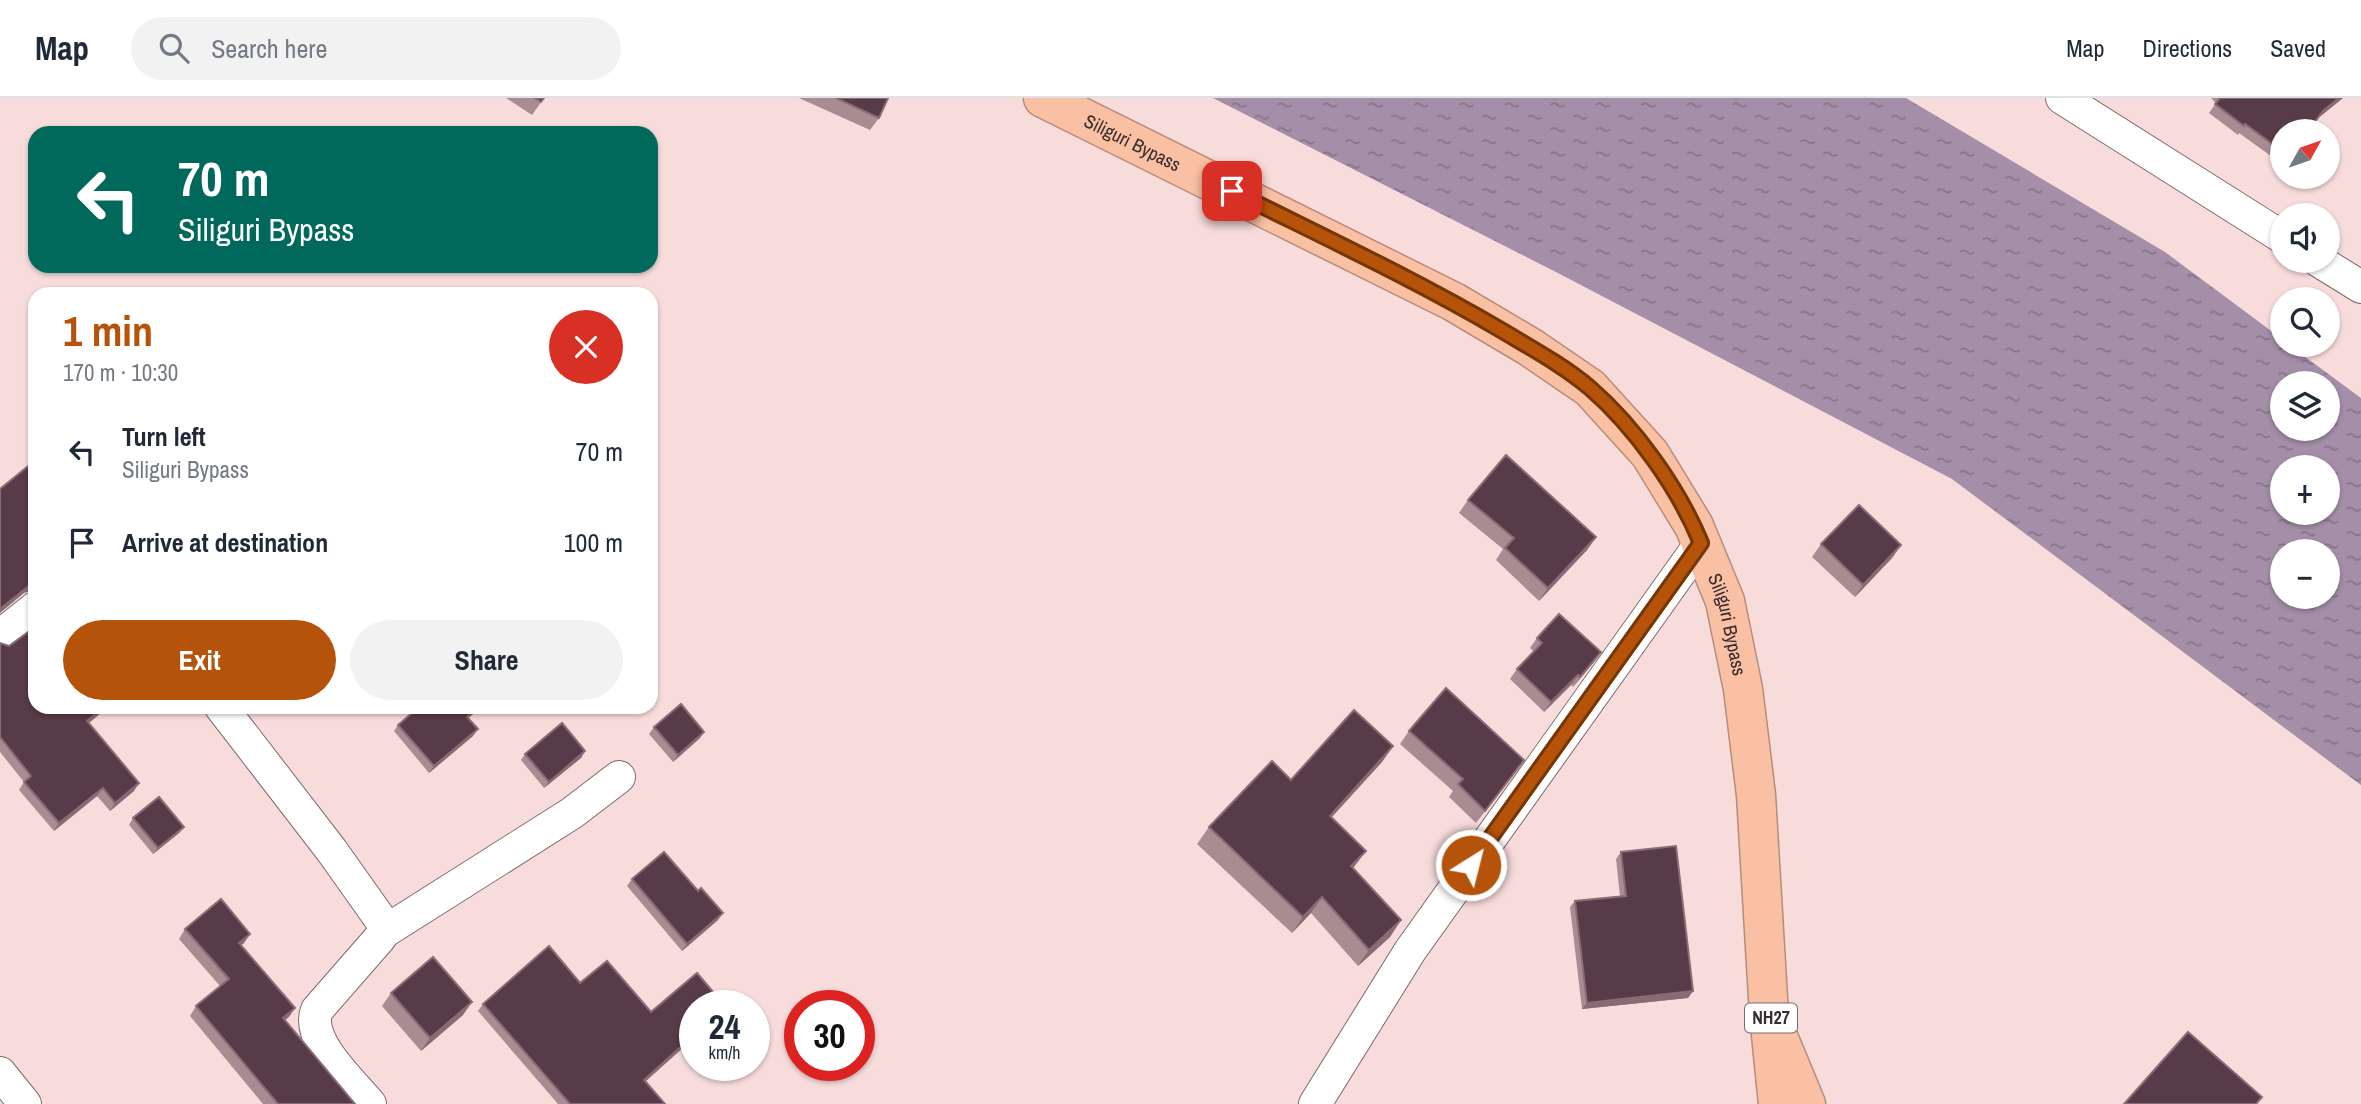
<!DOCTYPE html>
<html lang="en">
<head>
<meta charset="utf-8">
<style>
  :root { --surface:#fff; --page:#f2f2f3; --text:#1f2937; --muted:#747a83; --line:#e0e1e3; --accent:#b45309 }
  body { margin:0; font-family:"Archivo Narrow",sans-serif; background:var(--page); color:var(--text); height:100vh; display:flex; flex-direction:column; font-size:26px; white-space:nowrap }
  * { box-sizing:border-box; margin:0 }
  p { font-size:23px; color:var(--muted) }
  .icon { flex:none; width:38px; height:38px; fill:none; stroke:currentColor; stroke-width:2; stroke-linecap:round; stroke-linejoin:round }
  .map { position:relative; flex:1; overflow:hidden }
  .drawer { position:absolute; left:28px; top:189px; width:630px; height:427px; display:flex; flex-direction:column; background:var(--surface); border-radius:21px; box-shadow:0 2px 5px #0004 }
  .drawer>* { flex:none }
  .guide { position:absolute; left:28px; top:28px; width:630px; height:147px; border-radius:21px; box-shadow:0 2px 5px #0004; background:#00695c; color:#fff; overflow:hidden }
  .needle { width:46px; rotate:50deg }
  .buttons { position:absolute; left:2270px; top:21px; display:grid; gap:14px }
  .buttons a { display:grid; place-items:center; width:70px; height:70px; border-radius:50%; background:var(--surface); box-shadow:0 2px 5px #0004; font-size:35px }
  .speed { position:absolute; left:679px; top:892px; display:flex; gap:14px; font-size:35px; font-weight:700; text-align:center }
  .speed>* { display:grid; place-content:center; width:91px; height:91px; border-radius:50%; background:var(--surface); box-shadow:0 2px 5px #0004; line-height:1 }
  .speed small { font-size:18px; font-weight:400 }
  .speed .limit { border:10px solid #d22; background:#fff; color:#111 }
  .pin { position:absolute; display:grid; place-items:center; width:60px; height:60px; color:#fff; margin:-30px; border-radius:14px; box-shadow:0 4px 10px #0006 }
  .me { position:absolute; width:77px; margin:-38px; rotate:36deg; stroke-linejoin:round; filter:drop-shadow(0 0 5px #0008) }
  .turn { display:flex; align-items:center; gap:24px; height:147px; padding:0 35px; font-size:32px }
  .turn .icon { width:91px; height:91px; stroke-width:2.5 }
  .turn b { display:block; font-size:49px; line-height:60px }
  .round { display:grid; place-items:center; flex:none; width:74px; height:74px; border-radius:37px; background:var(--page) }
  .summary { display:flex; align-items:center; justify-content:space-between; height:119px; padding:0 35px }
  h1 { font-size:42px; font-weight:800; line-height:52px; color:var(--accent) }
  .button { display:flex; gap:14px; margin-top:auto; padding:14px 35px }
  .button a { flex:1; height:80px; border-radius:42px; background:var(--accent); color:#fff; font-size:28px; font-weight:800; line-height:80px; text-align:center }
  .button a+a { background:var(--page); color:var(--text) }
  ul { padding:0; list-style:none }
  li { display:flex; align-items:center; gap:21px; height:91px; padding:0 35px }
  li div { flex:1 }
  li b { display:block; font-size:26px }
  li em { font-style:normal }
  header { display:flex; align-items:center; gap:42px; box-sizing:border-box; height:98px; padding:0 35px; background:var(--surface); border-bottom:2px solid var(--line) }
  header strong { font-size:33px }
  nav { display:flex; gap:38px; margin-inline-start:auto; font-size:24px }
  .search { width:490px; height:63px; background:var(--page); display:flex; align-items:center; gap:18px; box-sizing:border-box; padding:0 24px; border-radius:38px; color:var(--muted); font-size:26px }
  .map>svg:first-child { display:block }
  .water { fill:url(#water-ripples); fill-rule:evenodd }
  .lines { fill:none; stroke-linecap:round; stroke-linejoin:round }
  .street-casing { stroke:#806868; stroke-width:34 }
  .highway-casing { stroke:#b58d7a; stroke-width:41 }
  .street { stroke:#fff; stroke-width:32 }
  .highway { stroke:#f9c0a3; stroke-width:38 }
  .wall { fill:#a88c92 }
  .shaded-wall { fill:#886b74 }
  .building { fill:#583b48; stroke:#886b74; stroke-width:2 }
  .route-casing { stroke:#753606; stroke-width:18 }
  .route { stroke:#b45309; stroke-width:12 }
  .labels { text-anchor:middle; stroke-width:7; stroke-linejoin:round; paint-order:stroke }
  .shield { fill:#fff; stroke:#746c6c; stroke-width:2 }
  .shield-label { font-size:18px; font-weight:bold; fill:#382d2d }
  .street-label { font-size:19px; fill:#382d2d; stroke:#fff }
</style>
</head>
<body>
<header>
<strong>Map</strong>
<div class="search"><svg class="icon" aria-label="search" viewBox="0 0 24 24"><circle cx="10" cy="10" r="6"/><path d="M15 15l6 6"/></svg>Search here</div>
<nav><a>Map</a><a>Directions</a><a>Saved</a></nav>
</header>
<div class="map">
<svg width="2361" height="1006" viewBox="0 0 2361 1006">
  <defs>
    <pattern id="water-ripples" width="26" height="14" patternUnits="userSpaceOnUse" patternTransform="scale(1.75)"><rect width="26" height="14" fill="#a48ea8"/><path d="M2 4q2-2 4 0t4 0M15 11q2-2 4 0t4 0" fill="none" stroke="#877489"/></pattern>
  </defs>
  <rect width="100%" height="100%" fill="#f8dcdc"/>
  <path class="water" d="M1213 0H1906L2165 154 2282 241V247H2289L2361 300V687L1952 381 1554 173ZM2282 285H2328V331H2282ZM2328 369V415H2282V369ZM2328 453V499H2282V453Z"/>
  <g class="lines">
    <defs>
      <path id="street" d="M2062 0 2282 139
        M2319 163 2361 189
        M0 538 35 510
        M221 609 332 753 383 825 384 834 379 841 317 912C305 942 351 983 370 1006
        M384 834 572 715 619 679
        M0 975 25 1006
        M1315 1006 1410 853 1701 445"/>
      <g id="highway">
        <path id="s1" d="M1043 0 1454 204 1530 249 1590 290 1650 356 1694 428 1725 503 1743 591 1756 697 1769 917"/>
        <path d="M1778 1006 1769 917 1806 1006"/>
      </g>
    </defs>
    <use href="#street" class="street-casing"/>
    <use href="#highway" class="highway-casing"/>
    <use href="#street" class="street"/>
    <use href="#highway" class="highway"/>
  </g>
  <path class="wall" d="M506 0H544L532 17Z
    M799 0H888L879 20 870 32Z
    M2211 0H2343L2317 21 2282 33V66L2239 35 2238 37 2209 15 2216 5Z
    M1468 402 1596 439 1587 452 1539 503 1496 462 1503 451 1459 415Z
    M1821 446 1901 447 1892 460 1855 499 1812 459Z
    M1537 540 1601 554 1573 589 1571 587 1544 614 1510 581 1517 571 1534 554 1530 550Z
    M0 545 89 625 134 693 110 713 97 698 54 733 19 692 24 684 0 654Z
    M419 609H482L468 620 473 638 429 675 394 633 398 627Z
    M654 629 700 640 673 664 649 636Z
    M1409 633 1515 674 1476 725 1449 699 1453 693 1400 646Z
    M1393 648 1382 664 1331 720 1353 770 1401 822 1390 839 1358 868 1311 815 1292 835 1197 746 1209 729 1291 682Z
    M585 653 581 660 544 690 521 662 525 656Z
    M133 720 184 729 179 735 153 756 129 727Z
    M1621 754 1693 893 1688 900 1582 911 1570 809 1575 803 1620 798 1616 761Z
    M632 781 698 793 718 822 682 853 627 788Z
    M185 831 244 845 241 847 295 910 285 922 355 1006H263L190 918 196 908 220 888 179 841Z
    M391 895 463 917 421 953 382 908Z
    M483 906 651 914 695 908V939L646 983 665 1006H558L478 913Z"/>
  <path class="shaded-wall" d="M2339 0H2343L2317 21 2323 13Z
    M1596 439 1587 452 1539 503 1548 490Z
    M1901 447 1892 460 1855 499 1863 487Z
    M35 485V493L33 492 24 495 0 515V511L30 487Z
    M1601 554 1594 564 1573 589 1580 579Z
    M1578 577 1571 587 1544 614 1551 604Z
    M104 609H108L82 631 87 623Z
    M479 609H482L462 625 467 619Z
    M478 631 473 638 429 675 434 668Z
    M704 634 700 640 673 664 678 657Z
    M1393 648 1382 664 1318 734 1330 718Z
    M585 653 581 660 544 690 549 684Z
    M139 685 134 693 110 713 115 705Z
    M103 690 97 698 54 733 59 725Z
    M184 729 179 735 153 756 158 750Z
    M1366 753 1354 769 1340 784 1351 768Z
    M1322 799 1311 815 1292 835 1303 819Z
    M723 815 718 822 682 853 687 846Z
    M1401 822 1390 839 1358 868 1369 852Z
    M250 836 244 845 233 854 239 845Z
    M1693 893 1688 900 1582 911 1587 905Z
    M472 904 463 917 421 953 430 940Z
    M295 910 289 919 277 929 283 920Z
    M695 936V939L639 989 644 982Z"/>
  <path class="building" d="M535 0H544L541 4Z
    M836 0H888L879 20Z
    M2220 0H2339L2323 13 2308 33H2282V53L2245 26 2244 28 2215 6Z
    M1506 357 1596 439 1548 490 1505 450 1514 440 1468 402Z
    M32 365 35 369V485L30 487 0 511V391Z
    M1859 407 1901 447 1863 487 1821 446Z
    M1559 516 1601 554 1580 579 1578 577 1551 604 1517 571 1542 545 1537 540Z
    M35 529V609H104L87 623 139 685 115 705 103 690 59 725 24 684 31 678 0 639V545L9 548Z
    M1446 590 1524 662 1485 713 1458 686 1463 681 1409 633Z
    M681 606 704 634 678 657 654 629Z
    M419 609H479L467 619 478 631 434 668 398 627Z
    M1354 612 1393 648 1330 718 1366 753 1351 768 1401 822 1369 852 1322 799 1303 819 1209 729 1272 663 1291 682Z
    M562 625 585 653 549 684 525 656Z
    M159 699 184 729 158 750 133 720Z
    M1676 748 1693 893 1587 905 1575 803 1626 798 1621 754Z
    M664 754 698 793 701 790 723 815 687 846 632 781Z
    M221 801 250 836 239 845 295 910 283 920 355 1006H278L196 908 229 881 185 831Z
    M549 848 580 885 607 863 651 914 697 875 725 908H695V936L644 982 665 1006H570L483 906Z
    M433 859 472 904 430 940 391 895Z
    M2188 934 2262 999 2256 1006H2124Z"/>
  <g class="lines">
    <defs>
      <path id="route" d="M1232 93C1322 138 1414 181 1501 232 1531 250 1564 268 1590 290 1635 329 1679 391 1701 445L1471 767"/>
    </defs>
    <use href="#route" class="route-casing"/>
    <use href="#route" class="route"/>
  </g>
  <g class="labels">
    <rect class="shield" x="1745" y="905.5" width="52" height="29" rx="5"/>
    <g class="shield-label">
      <text x="1771" y="926">NH27</text>
    </g>
    <g class="street-label">
      <text dy="7" stroke="none"><textPath href="#s1" startOffset="100">Siliguri Bypass</textPath></text>
      <text dy="7" stroke="none"><textPath href="#s1" startOffset="898">Siliguri Bypass</textPath></text>
    </g>
  </g>
</svg>
<div class="buttons">
<a><svg class="needle" viewBox="-14 -14 28 28"><path d="M0-13l5 13h-10z" fill="#e53935"/><path d="M0 13l5-13h-10z" fill="#747a83"/></svg></a>
<a><svg class="icon" aria-label="sound" viewBox="0 0 24 24"><path d="M4 9h4l5-4v14l-5-4H4zM17 9q2 3 0 6"/></svg></a>
<a><svg class="icon" aria-label="search" viewBox="0 0 24 24"><circle cx="10" cy="10" r="6"/><path d="M15 15l6 6"/></svg></a>
<a><svg class="icon" aria-label="layers" viewBox="0 0 24 24"><path d="M12 4l9 5-9 5-9-5zM3 14l9 5 9-5"/></svg></a>
<a>+</a>
<a>−</a>
</div>
<div class="speed"><div>24<small>km/h</small></div><div class="limit">30</div></div>
<div class="pin" style="left:1232px;top:93px;background:#d93025"><svg class="icon" aria-label="arrive" viewBox="0 0 24 24"><path d="M6 21V4h12l-3 4 3 4H6"/></svg></div>
<svg class="me" style="left:1471px;top:767px" viewBox="-20 -20 40 40"><circle r="17" fill="#b45309" stroke="#fff" stroke-width="3"/><path d="M0-11L8 9 0 5-8 9z" fill="#fff"/></svg>
<div class="guide">
<div class="turn"><svg class="icon" aria-label="left" viewBox="0 0 24 24"><path d="M17 20v-9H6M10 6l-5 5 5 5"/></svg><div><b>70 m</b>Siliguri Bypass</div></div>
</div>
<section class="drawer">
<div class="summary"><div><h1>1 min</h1><p>170 m · 10:30</p></div><a class="round" style="background:#d93025;color:#fff"><svg class="icon" aria-label="close" viewBox="0 0 24 24"><path d="M6 6l12 12M18 6L6 18"/></svg></a></div>
<ul>
<li><svg class="icon" aria-label="left" viewBox="0 0 24 24"><path d="M17 20v-9H6M10 6l-5 5 5 5"/></svg><div><b>Turn left</b><p>Siliguri Bypass</p></div><em>70 m</em></li>
<li><svg class="icon" aria-label="arrive" viewBox="0 0 24 24"><path d="M6 21V4h12l-3 4 3 4H6"/></svg><div><b>Arrive at destination</b></div><em>100 m</em></li>
</ul>
<div class="button"><a>Exit</a><a>Share</a></div>
</section>
</div>
</body>
</html>
